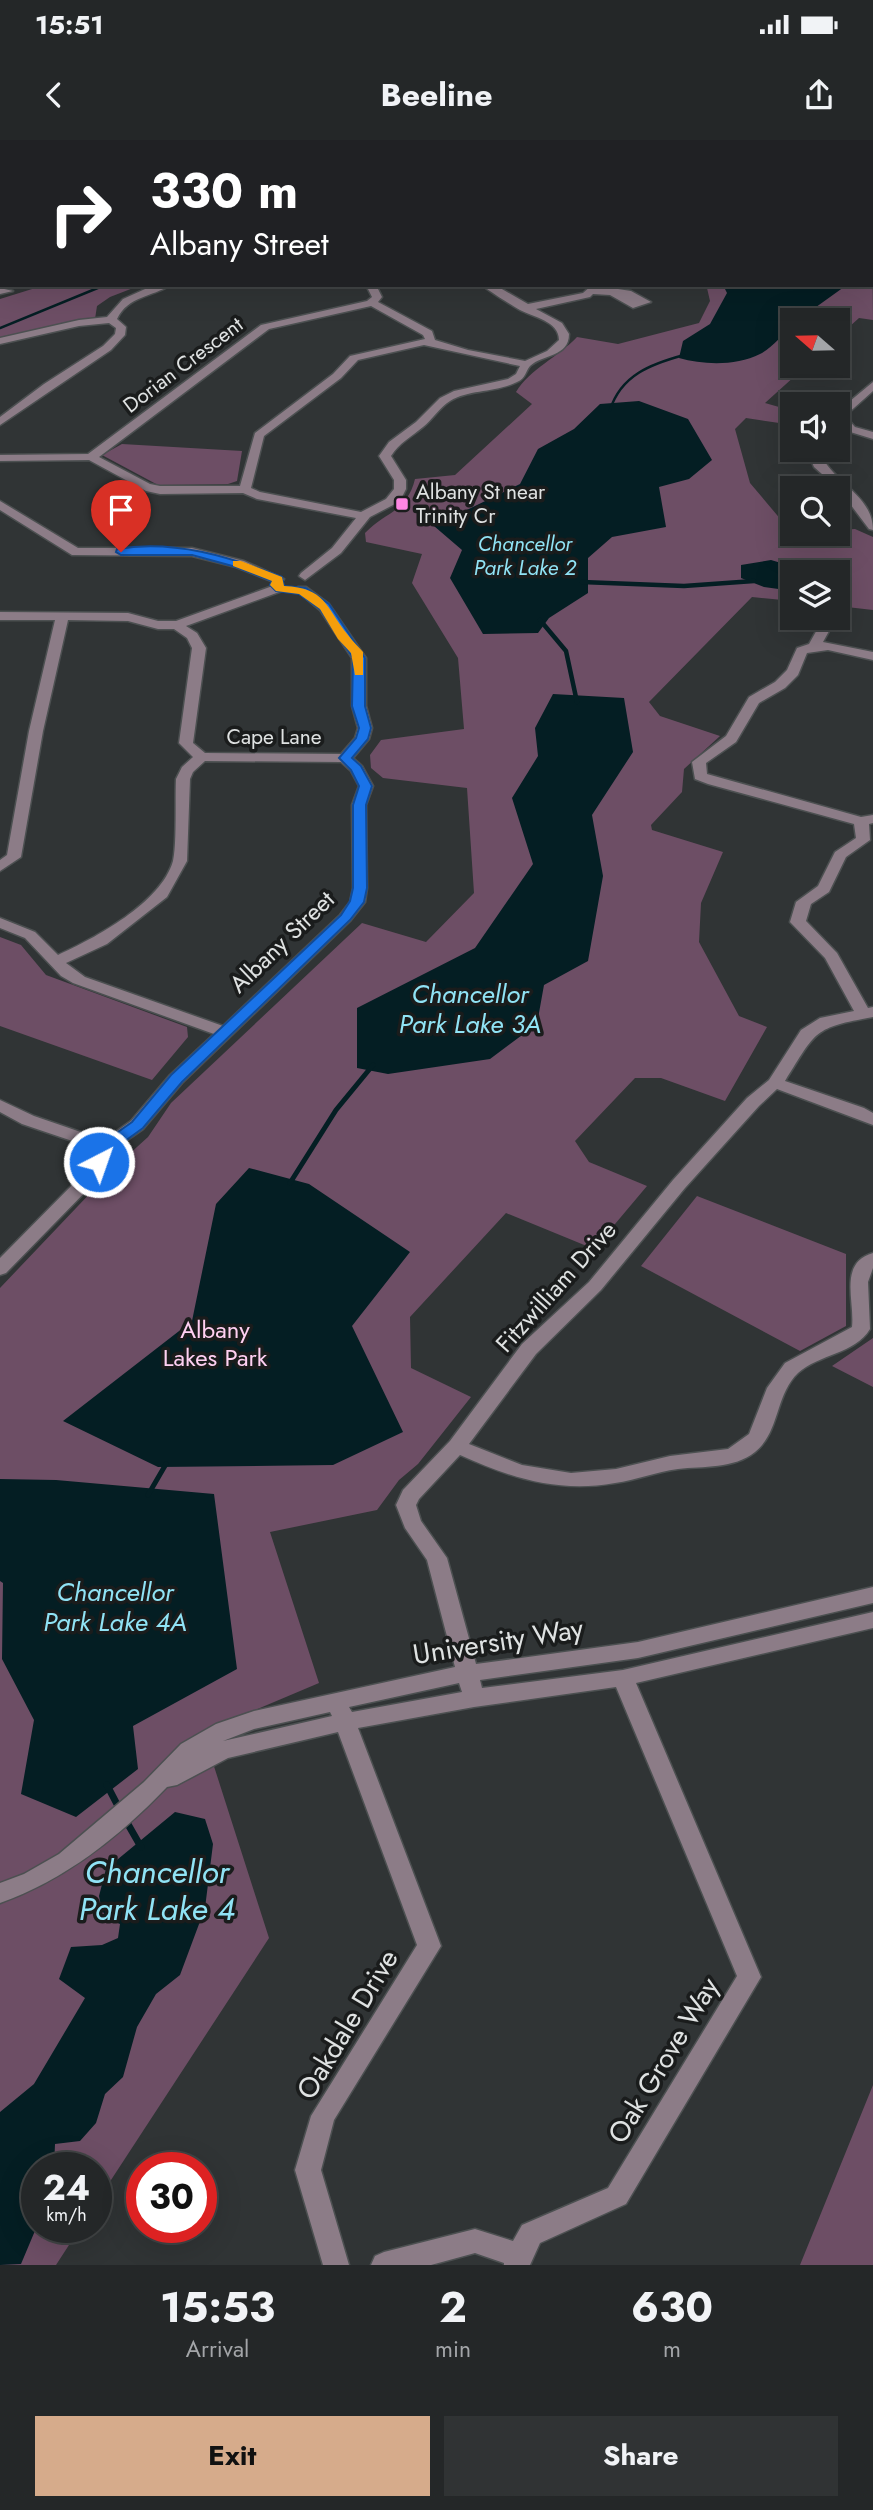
<!DOCTYPE html>
<html lang="en">
<head>
<meta charset="utf-8">
<style>
  :root { --surface:#242728; --page:#303334; --text:#f1f3f6; --muted:#a3a5a8; --line:#414445; --accent:#d6ab8b }
  body { margin:0; font-family:Jost,sans-serif; background:var(--page); color:var(--text); height:100vh; display:flex; flex-direction:column; font-size:26px; white-space:nowrap }
  * { box-sizing:border-box; margin:0 }
  p { font-size:23px; color:var(--muted) }
  .icon { flex:none; width:38px; height:38px; fill:none; stroke:currentColor; stroke-width:2; stroke-linecap:round; stroke-linejoin:round }
  .map { position:relative; height:2125px; overflow:hidden }
  .panel { display:flex; flex-direction:column; background:var(--surface); flex:1 }
  .panel>* { flex:none }
  .top-card { position:absolute; left:0px; top:0px; width:873px; height:147px; box-shadow:0 7px 28px #0002,0 0 0 2px var(--line); background:#202124; color:#fff; overflow:hidden }
  .needle { width:46px; rotate:290deg }
  .buttons { position:absolute; left:780px; top:168px; display:grid; gap:14px }
  .buttons a { display:grid; place-items:center; width:70px; height:70px; border-radius:0px; background:var(--surface); box-shadow:0 7px 28px #0002,0 0 0 2px var(--line); font-size:35px }
  .speed { position:absolute; left:21px; top:2012px; display:flex; gap:14px; font-size:35px; font-weight:700; text-align:center }
  .speed>* { display:grid; place-content:center; width:91px; height:91px; border-radius:50%; background:var(--surface); box-shadow:0 7px 28px #0002,0 0 0 2px var(--line); line-height:1 }
  .speed small { font-size:18px; font-weight:400 }
  .speed .limit { border:10px solid #d22; background:#fff; color:#111 }
  .pin { position:absolute; display:grid; place-items:center; width:60px; height:60px; color:#fff; margin:-72px -30px; border-radius:50% 50% 50% 0; rotate:-45deg; box-shadow:0 0 7px #0007 }
  .pin .icon { rotate:45deg }
  .me { position:absolute; width:77px; margin:-38px; rotate:41deg; stroke-linejoin:round; filter:drop-shadow(0 0 5px #0008) }
  .turn { display:flex; align-items:center; gap:24px; height:147px; padding:0 35px; font-size:32px }
  .turn .icon { width:91px; height:91px; stroke-width:2.5 }
  .turn b { display:block; font-size:49px; line-height:60px }
  .eta { display:flex; justify-content:space-evenly; align-items:center; height:119px; text-align:center }
  .eta b { font-size:42px; font-weight:700; line-height:49px }
  .button { display:flex; gap:14px; margin-top:auto; padding:14px 35px }
  .button a { flex:1; height:80px; border-radius:0px; background:var(--accent); color:#111; font-size:28px; font-weight:700; line-height:80px; text-align:center }
  .button a+a { background:var(--page); color:var(--text) }
  .status { display:flex; justify-content:space-between; align-items:center; height:49px; padding:0 35px; background:var(--surface); direction:ltr }
  .status svg { height:19px; fill:currentColor }
  header { display:flex; justify-content:space-between; align-items:center; height:91px; padding:0 35px; background:var(--surface); font-size:32px; font-weight:700 }
  .map>svg:first-child { display:block }
  .green { fill:#6d4e65 }
  .water { fill:#041e23 }
  .lines { fill:none; stroke-linecap:round; stroke-linejoin:round }
  .stream-far3 { stroke:#041e23; stroke-width:2.5 }
  .stream-far2 { stroke:#041e23; stroke-width:4.5 }
  .stream-far1 { stroke:#041e23; stroke-width:5 }
  .stream { stroke:#041e23; stroke-width:7 }
  .minor-casing { stroke:#4c5051; stroke-width:3 }
  .major-casing { stroke:#4c5051; stroke-width:3 }
  .minor { fill:#8c7c87; fill-rule:evenodd }
  .major { fill:#e4c4da; fill-rule:evenodd }
  .route { fill:#1a73e8; stroke:#114b97; stroke-width:2 }
  .slow { fill:#f59e0b }
  .poi-dot { fill:#fd86e2; stroke:#1a1c1c; stroke-width:2.5 }
  .labels { text-anchor:middle; stroke-width:7; stroke-linejoin:round; paint-order:stroke }
  .far-street-label { font-size:21px; fill:#dfe2e2; stroke:#1a1c1c }
  .far-poi-label { font-size:21px; fill:#dfe2e2; stroke:#1a1c1c; text-anchor:start }
  .far-water-label { font-size:21px; font-style:italic; fill:#90e3f5; stroke:#1a1c1c }
  .street-label { font-size:24px; fill:#dfe2e2; stroke:#1a1c1c }
  .park-label { font-size:24px; fill:#ffd0f2; stroke:#1a1c1c }
  .water-label { font-size:26px; font-style:italic; fill:#90e3f5; stroke:#1a1c1c }
  .near-street-label { font-size:28px; fill:#dfe2e2; stroke:#1a1c1c }
  .near-water-label { font-size:32px; font-style:italic; fill:#90e3f5; stroke:#1a1c1c }
</style>
</head>
<body>
<div class="status"><b>15:51</b><svg viewBox="0 0 49 12"><path d="M0 12V9h3v3zM5 12V6h3v6zM10 12V3h3v9zM15 12V0h3v12zM26 1h20v11H26zM47 4h2v5h-2z"/></svg></div>
<header><svg class="icon" aria-label="back" viewBox="0 0 24 24"><path d="M15 5l-7 7 7 7"/></svg>Beeline<svg class="icon" aria-label="share" viewBox="0 0 24 24"><path d="M12 15V3M7 8l5-5 5 5M5 13v7h14v-7"/></svg></header>
<div class="map">
<svg width="873" height="2125" viewBox="0 0 873 2125">
  <rect width="100%" height="100%" fill="#303435"/>
  <path class="green" d="M0 0H873V34L872 2H2L0 71Z
    M872 73 873 180 859 178 838 197V180H793V226H806L765 263 793 271V285L746 278 735 289 750 343 793 394H838V390L855 389 873 397V470L838 466V432H793V461L752 457 649 562 660 576 720 596 684 629 682 652 651 685 652 690 723 712 701 763 699 802 739 876 767 887 725 961 661 938H635L575 1001 589 1022 647 1046 594 1109 506 1073 410 1177 411 1228 471 1257 418 1324 399 1340 377 1370 270 1392 319 1543 203 1592 269 1798 96 2063V2028H37V2088H80L56 2125H0V1148L116 1026 148 997 171 963 362 783 426 802 474 753 467 648 383 638 371 628 370 615 381 600 464 589 458 518 412 443 422 414 366 402 365 393C385 372 407 372 415 339L455 335 532 264 516 252C530 229 558 217 577 197L618 204 699 183 710 161 707 148 700 145H872Z
    M45 145H141L110 157 97 166 95 179 0 198V159Z
    M122 304 242 311 237 341 228 344 158 345 102 315Z
    M0 797 21 805 46 835 187 887 188 897 152 940 0 886Z
    M697 1056 846 1114V1186L800 1211 641 1126Z
    M873 1198V1247L832 1226Z
    M873 1945V2125H800Z"/>
  <path class="water" d="M723 145H843L844 147 798 180H793V185C783 194 772 208 760 214 736 226 704 225 679 218L683 201 710 184 727 153Z
    M639 261 688 279 712 320 689 339 659 347 666 387 612 397 588 418V453L549 478 538 493 483 494 450 438 462 410 434 386 520 344 538 309 574 289 600 264Z
    M771 420 808 431 810 432H793V451L764 447 741 438V425Z
    M553 554 624 558 633 612 592 675 603 736 588 821 544 845 537 884 490 919 388 934 357 928V868L475 808 533 724 512 658 538 616 535 588Z
    M249 1028 309 1044 410 1112 352 1186 403 1292 333 1325 158 1327 63 1281 192 1181 216 1064Z
    M0 1339 56 1340 214 1354 237 1529 133 1586 138 1629 76 1677 21 1654 34 1580 2 1519 3 1443 0 1441Z
    M175 1672 205 1679 213 1704 205 1768 180 1835 156 1854 137 1887 123 1937 105 1954 96 1983 80 2001 55 2004 54 2028H37V2086L21 2124 0 2125V1972L34 1944 85 1858 59 1839 71 1807 102 1805 118 1798 120 1784 110 1780 102 1771 99 1756 106 1729Z"/>
  <g class="lines">
    <path class="stream-far3" d="M569 2 572 0
      M0 188 105 145
      M610 270C621 235 651 224 684 215"/>
    <path class="stream-far2" d="M582 442 684 446 754 441
      M540 480 566 511 577 562"/>
    <path class="stream-far1" d="M290 1043 336 970 373 925
      M148 1355 166 1324"/>
    <path class="stream" d="M107 1645 120 1670
      M125 1679 141 1707"/>
    <defs>
      <path id="minor" d="M2 90V98L0 99V91Z
        M2 114V121H0V115Z
        M154 145H171C152 157 128 156 117 179L126 187 125 195 111 210 0 285V277L44 244 103 206 115 194 116 188 109 183 79 186 0 204V198L79 180 107 177 123 159Z
        M366 145H376L382 157 378 162 432 191 435 200 468 210 525 221 547 211 559 200C559 181 533 177 520 170 510 164 493 154 482 145H495L528 164 583 153 592 145 631 151 651 162 633 168 610 155 593 154 590 157 536 169 562 183 569 194C569 217 543 214 530 226 525 232 526 238 517 242 496 253 470 249 450 261 439 268 432 280 423 287 411 297 399 303 391 316L406 340V349L402 357 395 364 370 377 341 413 305 440 299 436 301 433 332 408 356 378 257 359 243 353 160 354 146 351 89 320 0 321V315L88 314 261 185 367 161 372 157ZM371 166 423 195 425 199 350 216 333 234 255 293 240 346H160L150 344 99 317 269 189ZM424 205 520 226 516 234 508 239 454 251 440 258 416 282 389 302 379 316 394 340V349L386 359 361 372 260 352 251 348 264 296 341 238 358 220Z
        M0 148 13 151 0 154Z
        M873 242V251L845 276 855 287 873 292V299L847 291 838 282V271Z
        M807 310H819C829 341 873 354 873 390L869 389 838 348 814 327Z
        M0 361 78 408H192L244 421 284 439 282 442H274L236 427 192 416 72 415 0 370Z
        M278 444 284 448 282 451 186 486 197 493 206 508 193 603 205 613 341 614 355 598 358 588 352 566V518L320 470 296 450 298 447H306L329 464 366 518V566L372 588 369 599 353 618 362 626 373 646 366 665 367 748 365 762 350 781 182 943 143 989 113 1010 95 1042 6 1133 0 1135V1118L82 1035 96 1009 22 984 0 972V960L34 976 104 1000 131 981 170 935 214 894 73 843 61 836 25 798 0 788V778L35 792 58 815C95 798 161 763 173 721 177 703 175 659 176 639L182 627 193 617 179 603 192 508 187 498 174 489H158L128 481 68 480 43 591 21 717 0 731V720L7 715 29 591 55 480H0V472L128 473 158 481H176ZM205 621 341 622 351 631 359 646 352 665 353 748 350 762 340 775 223 886 85 837 66 823 107 804 167 757 187 721 190 639 193 632Z
        M828 478 834 482 823 502 873 512V520L828 510 807 513 798 535 785 548 759 563 736 602 706 623 707 634 861 677 873 675V683L869 684 870 700 846 717 829 752 811 764 806 781 837 813 868 868 873 867V877C813 888 817 890 785 941L864 968 873 973V985L777 949 759 966 685 1048 601 1150 536 1214 469 1304 522 1325 571 1333 616 1329 670 1316 728 1309 749 1294 767 1248 785 1223 852 1187C855 1161 838 1123 873 1113V1128L868 1142 870 1189C855 1214 819 1214 798 1233 775 1255 780 1292 755 1312 734 1329 703 1326 678 1329 656 1332 636 1340 615 1343 558 1353 511 1338 460 1315L419 1359 416 1365 421 1381 447 1418 476 1524 638 1502 873 1447V1463L638 1518 480 1540 482 1548 623 1530 873 1472V1488L636 1543 761 1837 626 2064 540 2103 530 2125H504V2123L475 2113 431 2125H371L375 2116 384 2112 475 2089 513 2101 522 2085 608 2048 737 1836 616 1547 474 1567 358 1588 441 1806 334 1980 321 2030 349 2125H323L295 2030 311 1976 417 1805 338 1592 228 1618 177 1645 167 1647C119 1697 65 1740 0 1763V1743L24 1734 59 1714 144 1642 181 1604 216 1584 254 1571 455 1527 427 1420 405 1388 396 1365 403 1350 450 1301 522 1204 589 1142 673 1040 747 958 769 940 801 890 820 878 854 871 825 818 790 782 796 762 818 746 835 712 856 698 854 684 708 644 695 639 692 622 726 596 749 557 775 542 787 530 797 508 809 504 823 479ZM459 1543 462 1552 352 1572 349 1567ZM330 1572 332 1576 223 1601 254 1589Z"/>
      <path id="major" d="M872 36H873V42H872Z
        M0 74H2V80H0Z"/>
    </defs>
    <use href="#minor" class="minor-casing"/>
    <use href="#major" class="major-casing"/>
    <use href="#minor" class="minor"/>
    <use href="#major" class="major"/>
  </g>
  <path class="route" d="M117 409C174 399 230 417 282 437L284 446 306 448 329 464 365 518V566L371 588 368 599 352 618 361 626 372 646 366 665 367 748 364 762 350 780 182 942 143 988 113 1010 105 1026 99 1027 91 1022 101 1004 132 982 171 935 341 775 350 761 353 748V665L359 646 351 630 339 618 356 598 359 588 352 566 353 518 320 469 299 454 276 451 270 445 272 441 236 427 192 415H121L116 412Z"/>
  <path class="slow" d="M233 421H241L282 437 284 446C326 448 325 466 348 495 352 501 358 506 363 512V535H355L351 513 338 499 320 469 299 454 276 451 270 445 272 441 233 426Z"/>
  <rect class="poi-dot" x="395" y="357" width="14" height="14" rx="3.5"/>
  <g class="labels">
    <g class="far-street-label">
      <text transform="translate(183 225) rotate(-37)" y="7">Dorian Crescent</text>
      <text x="274" y="604">Cape Lane</text>
    </g>
    <g class="far-poi-label">
      <text x="416" y="359">Albany St near<tspan x="416" dy="24">Trinity Cr</tspan></text>
    </g>
    <g class="far-water-label">
      <text x="525" y="411">Chancellor<tspan x="525" dy="24">Park Lake 2</tspan></text>
    </g>
    <g class="street-label">
      <text transform="translate(282 802) rotate(-44)" y="8">Albany Street</text>
      <text transform="translate(556 1147) rotate(-48)" y="8">Fitzwilliam Drive</text>
    </g>
    <g class="park-label">
      <text x="215" y="1198">Albany<tspan x="215" dy="28">Lakes Park</tspan></text>
    </g>
    <g class="water-label">
      <text x="470" y="863">Chancellor<tspan x="470" dy="30">Park Lake 3A</tspan></text>
      <text x="115" y="1461">Chancellor<tspan x="115" dy="30">Park Lake 4A</tspan></text>
    </g>
    <g class="near-street-label">
      <text transform="translate(498 1501) rotate(-9)" y="10">University Way</text>
      <text transform="translate(347 1884) rotate(-59)" y="10">Oakdale Drive</text>
      <text transform="translate(663 1920) rotate(-59)" y="10">Oak Grove Way</text>
    </g>
    <g class="near-water-label">
      <text x="157" y="1743">Chancellor<tspan x="157" dy="37">Park Lake 4</tspan></text>
    </g>
  </g>
</svg>
<div class="buttons">
<a><svg class="needle" viewBox="-14 -14 28 28"><path d="M0-13l5 13h-10z" fill="#e53935"/><path d="M0 13l5-13h-10z" fill="#a3a5a8"/></svg></a>
<a><svg class="icon" aria-label="sound" viewBox="0 0 24 24"><path d="M4 9h4l5-4v14l-5-4H4zM17 9q2 3 0 6"/></svg></a>
<a><svg class="icon" aria-label="search" viewBox="0 0 24 24"><circle cx="10" cy="10" r="6"/><path d="M15 15l6 6"/></svg></a>
<a><svg class="icon" aria-label="layers" viewBox="0 0 24 24"><path d="M12 4l9 5-9 5-9-5zM3 14l9 5 9-5"/></svg></a>
</div>
<div class="speed"><div>24<small>km/h</small></div><div class="limit">30</div></div>
<div class="pin" style="left:121px;top:412px;background:#d93025"><svg class="icon" aria-label="arrive" viewBox="0 0 24 24"><path d="M6 21V4h12l-3 4 3 4H6"/></svg></div>
<svg class="me" style="left:99px;top:1022px" viewBox="-20 -20 40 40"><circle r="17" fill="#1a73e8" stroke="#fff" stroke-width="3"/><path d="M0-11L8 9 0 5-8 9z" fill="#fff"/></svg>
<div class="top-card">
<div class="turn"><svg class="icon" aria-label="right" viewBox="0 0 24 24"><path d="M7 20v-9h11M14 6l5 5-5 5"/></svg><div><b>330 m</b>Albany Street</div></div>
</div>
</div>
<section class="panel">
<div class="eta">
<div><b>15:53</b><p>Arrival</p></div>
<div><b>2</b><p>min</p></div>
<div><b>630</b><p>m</p></div>
</div>
<div class="button"><a>Exit</a><a>Share</a></div>
</section>
</body>
</html>
